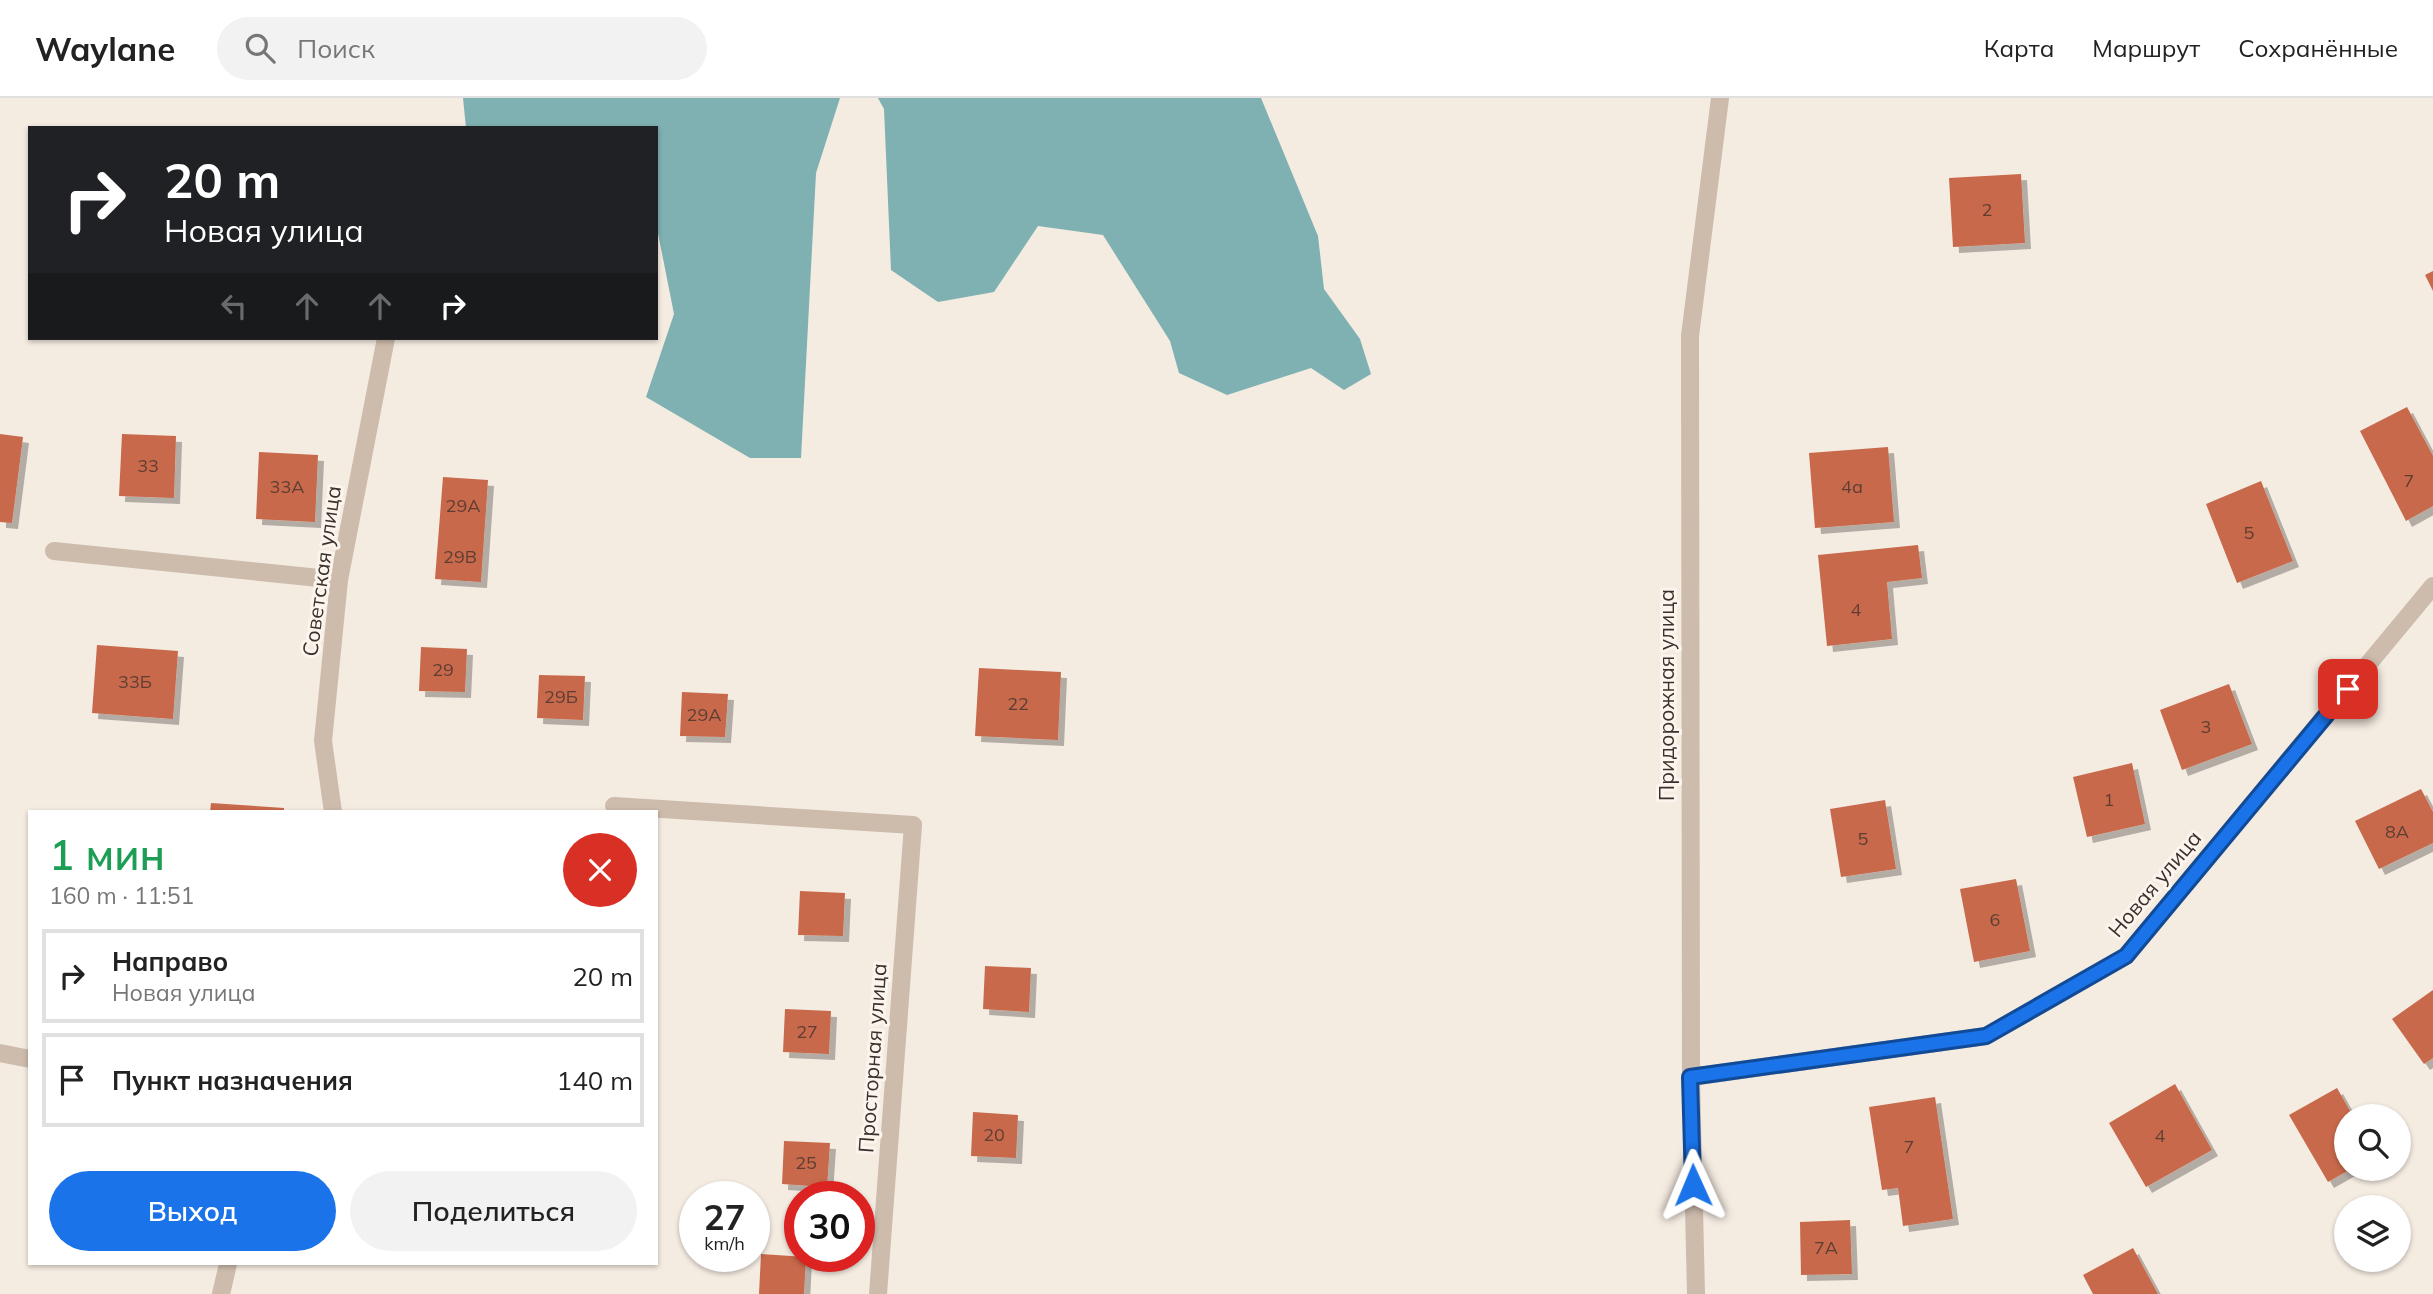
<!DOCTYPE html>
<html lang="ru">
<head>
<meta charset="utf-8">
<style>
  :root { --surface:#fff; --page:#f2f2f2; --text:#222; --muted:#767676; --line:#e0e0e0; --accent:#1a73e8 }
  body { margin:0; font-family:Mulish,sans-serif; background:var(--page); color:var(--text); height:100vh; display:flex; flex-direction:column; font-size:26px; white-space:nowrap }
  * { box-sizing:border-box; margin:0 }
  p { font-size:23px; color:var(--muted) }
  .icon { flex:none; width:38px; height:38px; fill:none; stroke:currentColor; stroke-width:2; stroke-linecap:round; stroke-linejoin:round }
  .map { position:relative; flex:1; overflow:hidden }
  .details { position:absolute; left:28px; top:712px; width:630px; height:455px; display:flex; flex-direction:column; background:var(--surface); border-radius:0px; box-shadow:0 2px 5px #0004 }
  .details>* { flex:none }
  .guide { position:absolute; left:28px; top:28px; width:630px; height:214px; border-radius:0px; box-shadow:0 2px 5px #0004; background:#202124; color:#fff; overflow:hidden }
  .buttons { position:absolute; left:2334px; top:1006px; display:grid; gap:14px }
  .buttons a { display:grid; place-items:center; width:77px; height:77px; border-radius:50%; background:var(--surface); box-shadow:0 2px 5px #0004; font-size:35px }
  .speed { position:absolute; left:679px; top:1083px; display:flex; gap:14px; font-size:35px; font-weight:700; text-align:center }
  .speed>* { display:grid; place-content:center; width:91px; height:91px; border-radius:50%; background:var(--surface); box-shadow:0 2px 5px #0004; line-height:1 }
  .speed small { font-size:18px; font-weight:400 }
  .speed .limit { border:10px solid #d22; background:#fff; color:#111 }
  .pin { position:absolute; display:grid; place-items:center; width:60px; height:60px; color:#fff; margin:-30px; border-radius:14px; box-shadow:0 4px 10px #0006 }
  .me { position:absolute; width:77px; margin:-38px; rotate:359deg; stroke-linejoin:round; filter:drop-shadow(0 0 5px #0008) }
  .turn { display:flex; align-items:center; gap:24px; height:147px; padding:0 21px; font-size:32px }
  .turn .icon { width:91px; height:91px; stroke-width:2.5 }
  .turn b { display:block; font-size:49px; line-height:60px }
  .lanes { display:flex; align-items:center; height:66px; padding:0 21px; background:#0003; justify-content:center; gap:35px; direction:ltr }
  .lanes .off { opacity:.35 }
  .round { display:grid; place-items:center; flex:none; width:74px; height:74px; border-radius:37px; background:var(--page) }
  .overview { display:flex; align-items:center; justify-content:space-between; height:119px; padding:0 21px }
  h1 { font-size:42px; font-weight:600; line-height:52px; color:#1e9e55 }
  .primary-button { display:flex; gap:14px; margin-top:auto; padding:14px 21px }
  .primary-button a { flex:1; height:80px; border-radius:42px; background:var(--accent); color:#fff; font-size:28px; font-weight:600; line-height:80px; text-align:center }
  .primary-button a+a { background:var(--page); color:var(--text) }
  ul { padding:0; list-style:none }
  li { display:flex; align-items:center; gap:21px; height:94px; margin:0 14px 10px; padding:0 7px; border:4px solid var(--line); border-radius:0px }
  li div { flex:1 }
  li b { display:block; font-size:26px }
  li em { font-style:normal }
  header { display:flex; align-items:center; gap:42px; box-sizing:border-box; height:98px; padding:0 35px; background:var(--surface); border-bottom:2px solid var(--line) }
  header strong { font-size:33px }
  nav { display:flex; gap:38px; margin-inline-start:auto; font-size:24px }
  .search { width:490px; height:63px; background:var(--page); display:flex; align-items:center; gap:18px; box-sizing:border-box; padding:0 24px; border-radius:38px; color:var(--muted); font-size:26px }
  .map>svg:first-child { display:block }
  .water { fill:#7fb0b2 }
  .building { fill:#c8694b; filter:url(#shadow) }
  .lines { fill:none; stroke-linecap:round; stroke-linejoin:round }
  .lane { stroke:#cdbbac; stroke-width:18 }
  .street { stroke:#cdbbac; stroke-width:18 }
  .route-casing { stroke:#114b97; stroke-width:18 }
  .route { stroke:#1a73e8; stroke-width:12 }
  .labels { text-anchor:middle; stroke-width:6; stroke-linejoin:round; paint-order:stroke }
  .number-label { font-size:18px; fill:#5e3e33 }
  .street-label { font-size:21px; fill:#3b302b; stroke:#fbf5ee }
</style>
</head>
<body>
<header>
<strong>Waylane</strong>
<div class="search"><svg class="icon" aria-label="search" viewBox="0 0 24 24"><circle cx="10" cy="10" r="6"/><path d="M15 15l6 6"/></svg>Поиск</div>
<nav><a>Карта</a><a>Маршрут</a><a>Сохранённые</a></nav>
</header>
<div class="map">
<svg width="2433" height="1196" viewBox="0 0 2433 1196">
  <defs>
    <filter id="shadow"><feDropShadow dx="6" dy="6" stdDeviation="0" flood-color="#0004"/></filter>
  </defs>
  <rect width="100%" height="100%" fill="#f4ebe1"/>
  <path class="water" d="M463 0H840L816 75 801 360H750L646 299 674 216 656 125V30H466Z
    M878 0H1261L1318 138 1324 191 1360 241 1371 276 1344 292 1311 270 1227 297 1179 275 1170 243 1103 137 1038 128 994 194 938 204 891 172 884 11Z"/>
  <path class="building" d="M2021 76 2025 145 1953 149 1949 80Z
    M2433 173V193L2425 177Z
    M2407 309 2433 358V408L2406 423 2360 333Z
    M0 336 23 339 12 425 0 424Z
    M122 336 176 338 174 400 119 398Z
    M1888 349 1894 424 1815 430 1809 355Z
    M259 354 318 357 315 424 256 421Z
    M443 379 488 382 481 484 435 481Z
    M2261 383 2293 463 2237 485 2206 406Z
    M1918 447 1922 480 1887 484 1892 541 1827 548 1818 457Z
    M97 547 178 553 173 621 92 615Z
    M421 549 467 551 465 594 419 593Z
    M979 570 1061 574 1058 642 975 638Z
    M539 577 585 578 583 622 537 620Z
    M2229 586 2252 646 2182 672 2160 612Z
    M682 594 728 596 725 639 680 638Z
    M2132 665 2145 726 2087 739 2073 679Z
    M2421 691 2433 714V745L2379 771 2355 723Z
    M1885 702 1896 771 1841 779 1830 711Z
    M211 705 284 710V714H210Z
    M2016 781 2030 853 1974 864 1960 791Z
    M800 793 845 795 843 838 798 837Z
    M985 868 1031 870 1029 914 983 911Z
    M2433 892V960L2424 966 2392 921Z
    M785 911 831 913 829 956 783 954Z
    M2175 986 2212 1052 2146 1089 2109 1025Z
    M2337 990 2353 1018H2347V1071H2351L2328 1084 2289 1017Z
    M1935 999 1953 1121 1903 1128 1898 1090 1882 1092 1869 1009Z
    M973 1014 1018 1017 1016 1060 971 1058Z
    M784 1043 830 1045 827 1089 782 1086Z
    M1850 1122 1852 1176 1801 1177 1800 1124Z
    M2133 1150 2158 1196H2093L2083 1177Z
    M761 1156 806 1159 804 1196H759Z"/>
  <g class="lines">
    <path class="lane" d="M54 453 339 482
      M614 708 913 727
      M0 955 30 961"/>
    <path class="street" d="M333 714 323 643 339 482 386 240
      M1691 979 1986 938 2126 858 2433 488
      M221 1196 228 1166
      M878 1196 913 727
      M1696 1196 1691 979 1690 238 1720 0"/>
  </g>
  <g class="lines">
    <defs>
      <path id="route" d="M1693 1087 1690 979 1986 938 2126 858 2348 591"/>
    </defs>
    <use href="#route" class="route-casing"/>
    <use href="#route" class="route"/>
  </g>
  <g class="labels">
    <g class="number-label">
      <text x="1987" y="118">2</text>
      <text x="148" y="374">33</text>
      <text x="2409" y="389">7</text>
      <text x="287" y="395">33А</text>
      <text x="1852" y="395">4а</text>
      <text x="463" y="414">29А</text>
      <text x="2249" y="441">5</text>
      <text x="460" y="465">29В</text>
      <text x="1856" y="518">4</text>
      <text x="443" y="578">29</text>
      <text x="135" y="590">33Б</text>
      <text x="561" y="605">29Б</text>
      <text x="1018" y="612">22</text>
      <text x="704" y="623">29А</text>
      <text x="2206" y="635">3</text>
      <text x="2109" y="708">1</text>
      <text x="2397" y="740">8А</text>
      <text x="1863" y="747">5</text>
      <text x="1995" y="828">6</text>
      <text x="807" y="940">27</text>
      <text x="994" y="1043">20</text>
      <text x="2160" y="1044">4</text>
      <text x="1909" y="1055">7</text>
      <text x="806" y="1071">25</text>
      <text x="1826" y="1156">7А</text>
    </g>
    <g class="street-label">
      <text transform="translate(322 473) rotate(-82)" y="7">Советская улица</text>
      <text transform="translate(1667 597) rotate(-90)" y="7">Придорожная улица</text>
      <text transform="translate(2155 786) rotate(-50)" y="7">Новая улица</text>
      <text transform="translate(873 960) rotate(-86)" y="7">Просторная улица</text>
    </g>
  </g>
</svg>
<div class="buttons">
<a><svg class="icon" aria-label="search" viewBox="0 0 24 24"><circle cx="10" cy="10" r="6"/><path d="M15 15l6 6"/></svg></a>
<a><svg class="icon" aria-label="layers" viewBox="0 0 24 24"><path d="M12 4l9 5-9 5-9-5zM3 14l9 5 9-5"/></svg></a>
</div>
<div class="speed"><div>27<small>km/h</small></div><div class="limit">30</div></div>
<div class="pin" style="left:2348px;top:591px;background:#d93025"><svg class="icon" aria-label="arrive" viewBox="0 0 24 24"><path d="M6 21V4h12l-3 4 3 4H6"/></svg></div>
<svg class="me" style="left:1693px;top:1087px" viewBox="-20 -20 40 40"><path d="M0-17L14 15 0 8-14 15z" fill="#1a73e8" stroke="#fff" stroke-width="4"/></svg>
<div class="guide">
<div class="turn"><svg class="icon" aria-label="right" viewBox="0 0 24 24"><path d="M7 20v-9h11M14 6l5 5-5 5"/></svg><div><b>20 m</b>Новая улица</div></div>
<div class="lanes"><svg class="icon off" aria-label="left" viewBox="0 0 24 24"><path d="M17 20v-9H6M10 6l-5 5 5 5"/></svg><svg class="icon off" aria-label="ahead" viewBox="0 0 24 24"><path d="M12 20V5M6 11l6-6 6 6"/></svg><svg class="icon off" aria-label="ahead" viewBox="0 0 24 24"><path d="M12 20V5M6 11l6-6 6 6"/></svg><svg class="icon" aria-label="right" viewBox="0 0 24 24"><path d="M7 20v-9h11M14 6l5 5-5 5"/></svg></div>
</div>
<section class="details">
<div class="overview"><div><h1>1 мин</h1><p>160 m · 11:51</p></div><a class="round" style="background:#d93025;color:#fff"><svg class="icon" aria-label="close" viewBox="0 0 24 24"><path d="M6 6l12 12M18 6L6 18"/></svg></a></div>
<ul>
<li><svg class="icon" aria-label="right" viewBox="0 0 24 24"><path d="M7 20v-9h11M14 6l5 5-5 5"/></svg><div><b>Направо</b><p>Новая улица</p></div><em>20 m</em></li>
<li><svg class="icon" aria-label="arrive" viewBox="0 0 24 24"><path d="M6 21V4h12l-3 4 3 4H6"/></svg><div><b>Пункт назначения</b></div><em>140 m</em></li>
</ul>
<div class="primary-button"><a>Выход</a><a>Поделиться</a></div>
</section>
</div>
</body>
</html>
